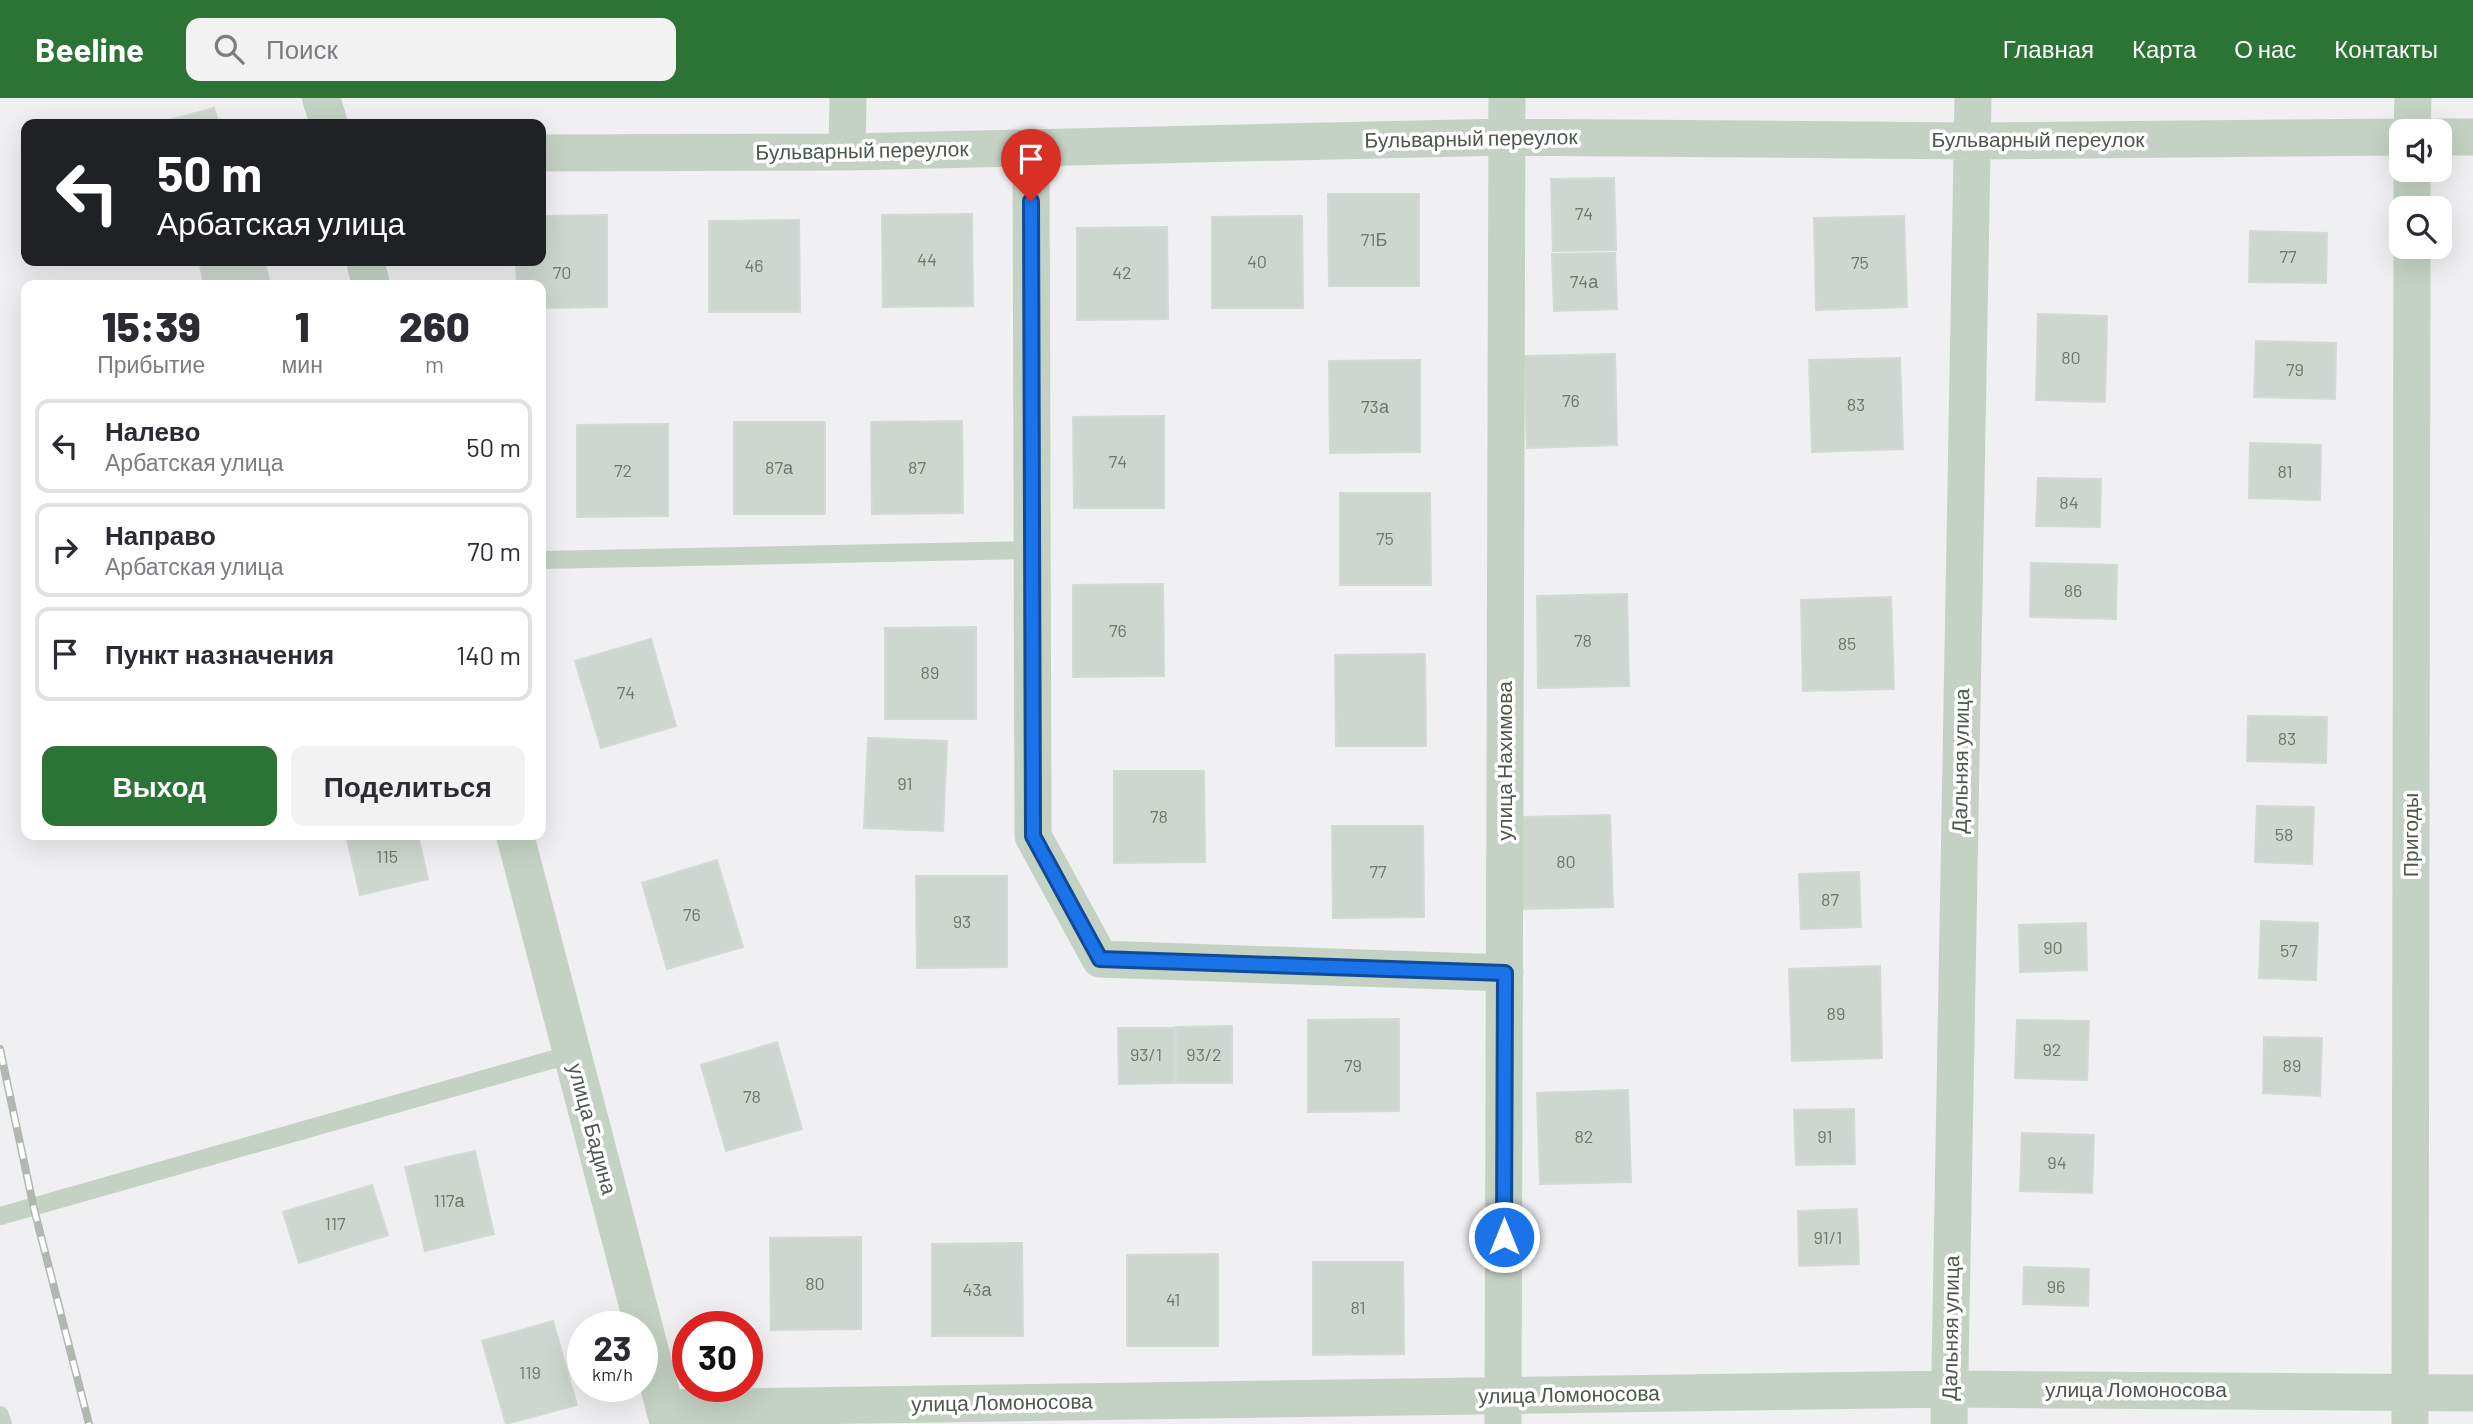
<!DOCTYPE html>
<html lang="ru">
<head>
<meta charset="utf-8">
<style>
  :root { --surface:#fff; --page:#f2f2f3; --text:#2b2b33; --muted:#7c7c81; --line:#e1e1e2; --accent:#2b7436 }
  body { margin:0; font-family:Barlow,sans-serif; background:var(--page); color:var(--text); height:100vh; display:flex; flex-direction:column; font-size:26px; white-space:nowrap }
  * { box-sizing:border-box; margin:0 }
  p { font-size:23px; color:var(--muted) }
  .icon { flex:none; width:38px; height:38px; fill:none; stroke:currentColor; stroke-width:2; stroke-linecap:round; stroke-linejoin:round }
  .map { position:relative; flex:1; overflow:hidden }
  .sheet { position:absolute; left:21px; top:182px; width:525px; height:560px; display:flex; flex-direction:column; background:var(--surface); border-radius:14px; box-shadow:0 7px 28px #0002 }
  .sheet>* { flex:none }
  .banner { position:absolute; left:21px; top:21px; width:525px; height:147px; border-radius:14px; box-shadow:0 7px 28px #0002; background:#202124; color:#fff; overflow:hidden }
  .tools { position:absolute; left:2389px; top:21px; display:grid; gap:14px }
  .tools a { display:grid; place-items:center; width:63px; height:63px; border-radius:14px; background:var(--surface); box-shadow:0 7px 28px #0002; font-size:35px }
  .speed { position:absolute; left:567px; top:1213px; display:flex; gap:14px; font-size:35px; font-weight:700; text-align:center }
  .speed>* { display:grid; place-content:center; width:91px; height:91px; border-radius:50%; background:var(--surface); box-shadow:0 7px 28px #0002; line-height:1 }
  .speed small { font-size:18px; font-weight:400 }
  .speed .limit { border:10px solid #d22; background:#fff; color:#111 }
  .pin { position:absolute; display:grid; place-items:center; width:60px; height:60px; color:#fff; margin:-72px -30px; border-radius:50% 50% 50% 0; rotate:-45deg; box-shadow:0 0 7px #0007 }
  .pin .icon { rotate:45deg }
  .me { position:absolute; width:77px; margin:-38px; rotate:0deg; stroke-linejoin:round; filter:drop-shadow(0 0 5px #0008) }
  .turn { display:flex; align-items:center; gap:24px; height:147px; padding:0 21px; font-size:32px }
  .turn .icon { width:91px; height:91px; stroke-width:2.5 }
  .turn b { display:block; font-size:49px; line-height:60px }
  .eta { display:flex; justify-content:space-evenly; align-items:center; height:119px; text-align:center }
  .eta b { font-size:42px; font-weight:800; line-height:49px }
  .cta { display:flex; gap:14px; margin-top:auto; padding:14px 21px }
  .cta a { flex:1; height:80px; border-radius:14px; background:var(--accent); color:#fff; font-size:28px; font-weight:800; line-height:80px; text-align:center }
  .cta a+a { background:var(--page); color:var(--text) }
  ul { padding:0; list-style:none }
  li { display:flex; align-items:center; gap:21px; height:94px; margin:0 14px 10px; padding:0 7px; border:4px solid var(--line); border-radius:14px }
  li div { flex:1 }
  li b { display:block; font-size:26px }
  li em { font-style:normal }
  header { display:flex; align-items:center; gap:42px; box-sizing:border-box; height:98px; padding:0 35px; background:var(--accent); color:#fff }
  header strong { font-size:33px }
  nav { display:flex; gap:38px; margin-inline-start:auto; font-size:24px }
  .search { width:490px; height:63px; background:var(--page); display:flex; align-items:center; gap:18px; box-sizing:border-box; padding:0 24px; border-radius:14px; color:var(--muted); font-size:26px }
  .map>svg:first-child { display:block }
  .building { fill:#ced6cf; stroke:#d3d9d5; stroke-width:2 }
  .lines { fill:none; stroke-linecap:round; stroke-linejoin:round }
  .service { stroke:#c4d2c4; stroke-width:18 }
  .minor { stroke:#c4d2c4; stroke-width:37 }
  .tertiary { stroke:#c4d2c4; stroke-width:38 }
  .rail-casing { stroke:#b1b8b2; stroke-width:8 }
  .rail { stroke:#fff; stroke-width:5; stroke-dasharray:16; stroke-linecap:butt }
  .route-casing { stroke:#114b97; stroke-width:18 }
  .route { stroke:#1a73e8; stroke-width:12 }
  .labels { text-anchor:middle; stroke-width:7; stroke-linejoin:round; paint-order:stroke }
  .number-label { font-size:18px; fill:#6a796a }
  .street-label { font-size:21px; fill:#495a49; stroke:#fff }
</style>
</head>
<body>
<header>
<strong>Beeline</strong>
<div class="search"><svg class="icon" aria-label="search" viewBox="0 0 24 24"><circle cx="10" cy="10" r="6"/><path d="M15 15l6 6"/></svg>Поиск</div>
<nav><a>Главная</a><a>Карта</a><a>О нас</a><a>Контакты</a></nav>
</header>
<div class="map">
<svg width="2473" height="1326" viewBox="0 0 2473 1326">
  <rect width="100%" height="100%" fill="#f0eff1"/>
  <path class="building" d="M214 10 219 26H155Z
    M1614 80 1616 152 1553 153 1551 81Z
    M1328 96H1419V188H1329Z
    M972 116 973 208 883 209 882 117Z
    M607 117V209L541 210V187H517L516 163H541V118Z
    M1302 118 1303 210H1212V119Z
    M1904 118 1907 209 1816 212 1814 120Z
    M799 122 800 214H709V123Z
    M1167 129 1168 221 1077 222V130Z
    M2250 133 2327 135 2326 185 2249 184Z
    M1615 155 1617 211 1554 213 1552 156Z
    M199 163H265L270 187H204Z
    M2038 216 2107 218 2105 304 2036 302Z
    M2256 243 2336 245 2335 301 2254 299Z
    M1615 256 1617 347 1527 350 1524 258Z
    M1900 260 1903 351 1812 354 1809 262Z
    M1420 262V354L1330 355 1329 263Z
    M1164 318V410H1074L1073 319Z
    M962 323 963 415 872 416 871 324Z
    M734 324H825V416H734Z
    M668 326V418L577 419V327Z
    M2250 345 2321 347 2320 402 2249 400Z
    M2038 380 2101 381 2100 429 2036 428Z
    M1340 395H1430L1431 487H1340Z
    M2031 465 2117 467 2116 521 2030 519Z
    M1163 486 1164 578 1073 579V487Z
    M1627 496 1629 588 1538 590 1537 498Z
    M1891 499 1894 591 1803 593 1801 502Z
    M976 529V621H885V530Z
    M651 541 676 628 601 650 575 563Z
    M1425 556 1426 648H1336L1335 557Z
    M2248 618 2327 619 2326 665 2247 663Z
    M868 640 947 643 943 733 864 730Z
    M1114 673H1204L1205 764 1114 765Z
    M2257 708 2314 709 2312 766 2255 764Z
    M1610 717 1613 809 1522 811 1519 719Z
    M1332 728H1423L1424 819 1333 820Z
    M346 737H418L428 781 360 797Z
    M717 762 743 849 667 871 642 785Z
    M1859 774 1861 829 1801 831 1799 776Z
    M916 778H1007V869L917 870Z
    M2261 823 2318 825 2316 882 2259 880Z
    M2086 825 2087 872 2020 874 2019 827Z
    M1880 868 1882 960 1792 963 1789 871Z
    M1399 921V1013L1308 1014V922Z
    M2017 922 2089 923 2087 982 2015 980Z
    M1232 928V985H1176V929Z
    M1118 930H1174V985L1119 986Z
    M2264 939 2322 940 2320 998 2263 995Z
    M777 944 802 1031 726 1053 701 967Z
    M1628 992 1631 1084 1540 1086 1537 995Z
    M1854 1011 1855 1066 1796 1067 1794 1012Z
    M2022 1035 2094 1037 2092 1095 2020 1093Z
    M475 1053 494 1136 425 1153 405 1069Z
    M372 1087 388 1137 299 1165 283 1114Z
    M1857 1111 1859 1166 1799 1168 1798 1113Z
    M861 1139V1231L771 1232 770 1140Z
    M1022 1145 1023 1238H932V1146Z
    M1218 1156V1248H1127V1157Z
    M1313 1164H1403L1404 1256 1313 1257Z
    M2024 1169 2089 1171 2088 1208 2023 1206Z
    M553 1223 577 1307 506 1326 482 1243Z"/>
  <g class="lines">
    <path class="service" d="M541 462 1032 452
      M0 1118 572 956
      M0 1317 3 1326"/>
    <path class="minor" d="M2412 33 2413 0
      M2440 39H2473
      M1031 49 1033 738 1100 861 1505 875
      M847 54 848 0
      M541 55 847 54 1506 39 1973 43 2401 39
      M2412 110V72
      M664 1310 1949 1291 2473 1295
      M1503 1326 1507 0
      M1949 1326 1973 0
      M2410 1326 2412 149"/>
    <path class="tertiary" d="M321 0 329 26
      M365 163 371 187
      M515 737 669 1326"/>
    <defs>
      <path id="rail" d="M0 951 34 1111 89 1326"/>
    </defs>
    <use href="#rail" class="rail-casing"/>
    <use href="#rail" class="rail"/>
  </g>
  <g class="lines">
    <defs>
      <path id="route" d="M1031 103 1033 738 1100 861 1505 875 1504 1139"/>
    </defs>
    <use href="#route" class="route-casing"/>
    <use href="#route" class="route"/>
  </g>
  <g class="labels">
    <g class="number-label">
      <text x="1584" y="122">74</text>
      <text x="1374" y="148">71Б</text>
      <text x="2288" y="165">77</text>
      <text x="927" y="168">44</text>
      <text x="1257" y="170">40</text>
      <text x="1860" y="171">75</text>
      <text x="754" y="174">46</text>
      <text x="562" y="181">70</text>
      <text x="1122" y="181">42</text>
      <text x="1584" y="190">74а</text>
      <text x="2071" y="266">80</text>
      <text x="2295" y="278">79</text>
      <text x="1571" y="309">76</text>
      <text x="1856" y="313">83</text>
      <text x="1375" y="315">73а</text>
      <text x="1118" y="370">74</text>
      <text x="779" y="376">87а</text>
      <text x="917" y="376">87</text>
      <text x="623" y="379">72</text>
      <text x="2285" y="380">81</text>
      <text x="2069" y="411">84</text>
      <text x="1385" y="447">75</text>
      <text x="2073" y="499">86</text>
      <text x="1118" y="539">76</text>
      <text x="1583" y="549">78</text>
      <text x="1847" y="552">85</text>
      <text x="930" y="581">89</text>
      <text x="626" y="601">74</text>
      <text x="2287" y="647">83</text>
      <text x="905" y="692">91</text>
      <text x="1159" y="725">78</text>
      <text x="2284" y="743">58</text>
      <text x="387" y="765">115</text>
      <text x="1566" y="770">80</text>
      <text x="1378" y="780">77</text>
      <text x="1830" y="808">87</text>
      <text x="692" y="823">76</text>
      <text x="962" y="830">93</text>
      <text x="2053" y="856">90</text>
      <text x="2289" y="859">57</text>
      <text x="1836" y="922">89</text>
      <text x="2052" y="958">92</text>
      <text x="1146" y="963">93/1</text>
      <text x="1204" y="963">93/2</text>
      <text x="1353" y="974">79</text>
      <text x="2292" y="974">89</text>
      <text x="752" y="1005">78</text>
      <text x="1584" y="1045">82</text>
      <text x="1825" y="1045">91</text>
      <text x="2057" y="1071">94</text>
      <text x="449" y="1109">117а</text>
      <text x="335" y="1132">117</text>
      <text x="1828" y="1146">91/1</text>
      <text x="815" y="1192">80</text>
      <text x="2056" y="1195">96</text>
      <text x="977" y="1198">43а</text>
      <text x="1173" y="1208">41</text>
      <text x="1358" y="1216">81</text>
      <text x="530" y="1281">119</text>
    </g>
    <g class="street-label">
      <text transform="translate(1471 41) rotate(-1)" y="7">Бульварный переулок</text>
      <text x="2038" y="49">Бульварный переулок</text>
      <text transform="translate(862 53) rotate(-1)" y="7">Бульварный переулок</text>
      <text transform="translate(1505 663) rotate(-90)" y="7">улица Нахимова</text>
      <text transform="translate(1961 663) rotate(-89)" y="7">Дальняя улица</text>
      <text transform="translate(2411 737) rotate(-90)" y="7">Пригоды</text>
      <text transform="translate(592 1031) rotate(75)" y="7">улица Бадина</text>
      <text transform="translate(1951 1230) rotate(-89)" y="7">Дальняя улица</text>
      <text x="2136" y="1299">улица Ломоносова</text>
      <text transform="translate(1569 1297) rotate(-1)" y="7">улица Ломоносова</text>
      <text transform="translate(1002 1305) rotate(-1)" y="7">улица Ломоносова</text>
    </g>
  </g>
</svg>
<div class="tools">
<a><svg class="icon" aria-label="sound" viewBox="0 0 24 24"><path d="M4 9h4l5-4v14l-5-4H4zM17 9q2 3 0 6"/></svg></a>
<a><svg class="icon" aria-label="search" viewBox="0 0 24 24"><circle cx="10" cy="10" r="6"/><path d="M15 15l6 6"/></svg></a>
</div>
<div class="speed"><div>23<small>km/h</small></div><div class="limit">30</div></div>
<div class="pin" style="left:1031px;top:103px;background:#d93025"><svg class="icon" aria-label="arrive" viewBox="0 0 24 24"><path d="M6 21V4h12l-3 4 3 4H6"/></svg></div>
<svg class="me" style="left:1504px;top:1139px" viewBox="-20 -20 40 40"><circle r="17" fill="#1a73e8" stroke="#fff" stroke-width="3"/><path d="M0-11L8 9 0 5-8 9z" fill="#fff"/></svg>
<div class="banner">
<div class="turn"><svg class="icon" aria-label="left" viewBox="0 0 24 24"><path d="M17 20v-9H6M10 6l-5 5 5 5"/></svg><div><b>50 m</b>Арбатская улица</div></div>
</div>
<section class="sheet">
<div class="eta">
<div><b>15:39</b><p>Прибытие</p></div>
<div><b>1</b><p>мин</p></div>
<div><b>260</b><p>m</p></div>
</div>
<ul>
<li><svg class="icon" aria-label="left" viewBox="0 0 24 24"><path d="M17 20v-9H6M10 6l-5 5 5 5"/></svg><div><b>Налево</b><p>Арбатская улица</p></div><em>50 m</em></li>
<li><svg class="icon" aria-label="right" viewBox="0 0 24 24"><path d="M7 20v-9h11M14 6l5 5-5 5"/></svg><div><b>Направо</b><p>Арбатская улица</p></div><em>70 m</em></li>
<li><svg class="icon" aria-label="arrive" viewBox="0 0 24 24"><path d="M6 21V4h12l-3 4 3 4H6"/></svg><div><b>Пункт назначения</b></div><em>140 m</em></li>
</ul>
<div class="cta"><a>Выход</a><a>Поделиться</a></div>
</section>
</div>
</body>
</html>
